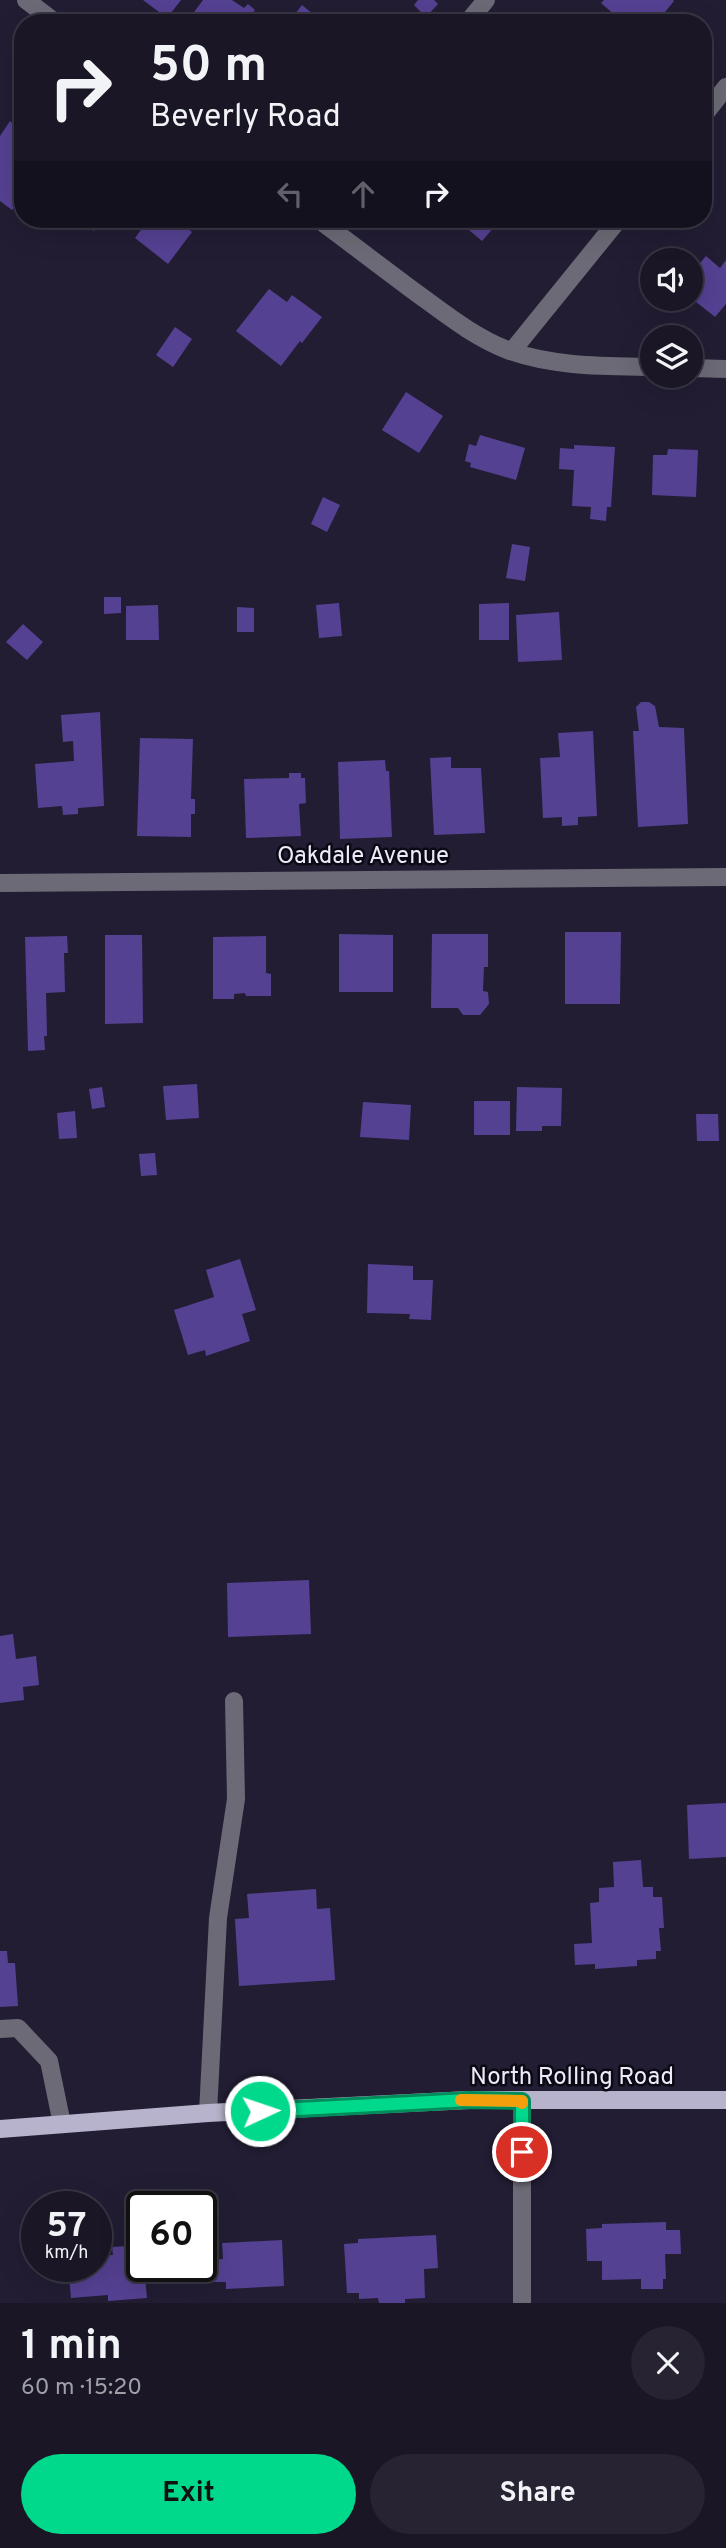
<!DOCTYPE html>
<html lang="en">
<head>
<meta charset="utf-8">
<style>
  :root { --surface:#1a1626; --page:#272332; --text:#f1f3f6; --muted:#9f9fa7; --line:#383543; --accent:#00d98c }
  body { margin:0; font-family:Overpass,sans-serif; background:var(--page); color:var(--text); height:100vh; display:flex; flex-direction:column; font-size:26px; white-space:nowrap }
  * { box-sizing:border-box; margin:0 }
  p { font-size:23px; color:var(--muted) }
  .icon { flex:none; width:38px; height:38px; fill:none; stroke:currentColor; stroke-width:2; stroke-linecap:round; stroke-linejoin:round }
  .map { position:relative; height:2303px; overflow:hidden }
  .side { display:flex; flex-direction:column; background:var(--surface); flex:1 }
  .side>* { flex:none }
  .guide { position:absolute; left:14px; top:14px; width:698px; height:214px; border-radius:28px; box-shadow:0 7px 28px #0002,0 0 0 2px var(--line); background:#1a1626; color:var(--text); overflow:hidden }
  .buttons { position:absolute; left:640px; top:248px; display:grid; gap:14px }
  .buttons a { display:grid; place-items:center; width:63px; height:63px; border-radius:50%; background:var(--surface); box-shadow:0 7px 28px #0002,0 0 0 2px var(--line); font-size:35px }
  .speed { position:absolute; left:21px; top:2191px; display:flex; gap:14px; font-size:35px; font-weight:700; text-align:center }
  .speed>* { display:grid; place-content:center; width:91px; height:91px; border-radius:50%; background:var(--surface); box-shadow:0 7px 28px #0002,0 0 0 2px var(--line); line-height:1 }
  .speed small { font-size:18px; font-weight:400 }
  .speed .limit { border:4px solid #111; border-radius:10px; background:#fff; color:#111 }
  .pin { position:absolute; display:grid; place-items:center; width:60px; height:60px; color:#fff; margin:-30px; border:4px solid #fff; border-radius:50%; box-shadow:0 2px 7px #0007 }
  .me { position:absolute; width:77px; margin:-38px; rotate:87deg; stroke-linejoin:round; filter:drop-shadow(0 0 5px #0008) }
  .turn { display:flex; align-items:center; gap:24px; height:147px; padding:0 21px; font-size:32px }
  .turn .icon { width:91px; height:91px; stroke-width:2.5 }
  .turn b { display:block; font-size:49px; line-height:60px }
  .lanes { display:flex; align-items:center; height:66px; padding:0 21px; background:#0003; justify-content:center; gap:35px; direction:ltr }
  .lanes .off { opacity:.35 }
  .round { display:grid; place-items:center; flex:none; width:74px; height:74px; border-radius:37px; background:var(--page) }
  .summary { display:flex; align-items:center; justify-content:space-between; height:119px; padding:0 21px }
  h1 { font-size:42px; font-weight:700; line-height:52px }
  .action { display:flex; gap:14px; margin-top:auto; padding:14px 21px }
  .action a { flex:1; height:80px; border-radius:42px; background:var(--accent); color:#111; font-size:28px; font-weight:700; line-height:80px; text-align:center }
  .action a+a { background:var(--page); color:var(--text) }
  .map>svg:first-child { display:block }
  .building { fill:#554192 }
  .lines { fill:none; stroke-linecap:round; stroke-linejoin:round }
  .minor { stroke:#6b6a76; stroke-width:18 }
  .major { stroke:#b7b3cc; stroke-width:18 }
  .route-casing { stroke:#008d5b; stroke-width:18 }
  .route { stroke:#00d98c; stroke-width:12 }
  .slow { stroke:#f59e0b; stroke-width:12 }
  .labels { text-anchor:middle; stroke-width:5; stroke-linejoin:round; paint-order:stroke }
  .street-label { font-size:24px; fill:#edebfa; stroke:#0b0913 }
</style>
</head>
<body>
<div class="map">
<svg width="726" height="2303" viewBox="0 0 726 2303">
  <rect width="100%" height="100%" fill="#221d33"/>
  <path class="building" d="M143 0H181L167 18Z
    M203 0H232L244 8 248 4 255 10 251 15 258 20 256 23H186Z
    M418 0H434L438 4 426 17 414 5Z
    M604 0H673L674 1 656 23H624L601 3Z
    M302 5 324 23H288Z
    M23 110V200L21 199 12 210 0 201V136L10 121 13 124Z
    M79 219H103L94 231Z
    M149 219H175L192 232 168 264 135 238Z
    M456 219H501L482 241Z
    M706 256 720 268 726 260V304L715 317 691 298V274Z
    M269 289 287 302 292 295 322 317 302 343 300 341 281 366 236 331Z
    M175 327 192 339 173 367 156 355Z
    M406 392 443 416 419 453 382 430Z
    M480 435 525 448 516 480 470 467 471 463 465 461 469 444 476 446Z
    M574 445 615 447 611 507H607L606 521 590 519 591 507 572 506 574 470 559 469 560 448 574 449Z
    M668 449 698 450 696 497 652 495 653 455H667Z
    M323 497 340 505 327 532 311 524Z
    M512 544 530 547 525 581 506 578Z
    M104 597H121V613L104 614Z
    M339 603 342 636 319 638 316 605Z
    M509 603V640H479V604Z
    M158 605 159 640H126V606Z
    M237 607 254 608V632H237Z
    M559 612 562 660 518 662 516 615Z
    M23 624 43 642 27 660 6 642Z
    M641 702H649L655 706 659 727 684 728 688 824 638 827 633 731H639L636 707Z
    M100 712 104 806 78 808V814L63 815 62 806 38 808 35 764 74 761 73 741 63 742 61 715Z
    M593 731 597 816 578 817V825L562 826V817L543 818 540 758 560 757 558 733Z
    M140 738 193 739 191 799H195V814H191V837L137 836Z
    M451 757V768H481L485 833 434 835 430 758Z
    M385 760 386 771H389L392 837 340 839 338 762Z
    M289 773H301V778H305L306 803 299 804 301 836 246 838 244 779 289 778Z
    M565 932H621L620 1004H565Z
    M339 934 393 935V992H339Z
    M432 934H488V967H484L483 991 488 992 489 1004 480 1015H463L458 1008H431Z
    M105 935H142L143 1023 105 1024Z
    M67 936 68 953H64L65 992 46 993 47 1036H44L45 1050 28 1051 25 937Z
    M266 936V973L271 974V996H246L245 993 234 994V999H213V937Z
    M197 1084 199 1118 166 1120 163 1086Z
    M102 1087 105 1107 92 1109 89 1089Z
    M517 1087 562 1088 561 1126H542V1131H516Z
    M474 1101H510V1135H474Z
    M363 1102 411 1105 409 1140 360 1137Z
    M75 1111 77 1138 59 1139 57 1113Z
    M696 1114H718L719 1141H697Z
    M155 1153 157 1175 141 1176 139 1154Z
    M240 1259 256 1310 242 1314 250 1341 206 1356 205 1350 188 1355 174 1310 214 1297 206 1270Z
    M368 1264 413 1266V1280H433L431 1320 409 1319 410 1314 367 1313Z
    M309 1580 311 1634 228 1637 227 1583Z
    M13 1634 16 1659 36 1656 39 1685 23 1687 24 1700 0 1703V1636Z
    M726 1803V1857L689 1859 687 1805Z
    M641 1860 643 1887H653V1897H662L664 1928H659L661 1951H656V1959L637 1960V1966L595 1969V1964L575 1965 574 1944 592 1943 590 1903 599 1902V1888L614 1887 613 1862Z
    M316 1889 317 1909 330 1908 335 1980 239 1986 235 1919 249 1918 247 1894Z
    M0 1951H7L8 1963H15L18 2006 0 2007Z
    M666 2222V2230H680L681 2254H665L666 2279H663V2289H641V2279L602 2280V2261H587L586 2229 602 2228V2224Z
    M436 2235 438 2268 424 2269 425 2298 405 2299V2303H379L378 2298 359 2299V2293H347L344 2244 358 2243V2239Z
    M282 2240 284 2286 226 2289V2282H207L206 2260 223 2259 222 2243Z
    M142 2245V2266H144L147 2298 108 2301V2295L71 2298 69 2277 73 2276 72 2266H96V2256L113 2255 112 2247Z"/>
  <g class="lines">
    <path class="minor" d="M26 0 56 23
      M467 23 486 0
      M704 115 726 87
      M318 219C349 242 380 266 411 289 443 312 473 337 510 351 555 367 606 366 653 367
      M512 351 619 219
      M691 368 726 369
      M0 883 726 877
      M0 2029 18 2028 49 2061 62 2124
      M522 2101V2303
      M208 2113 218 1918 236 1799 234 1701"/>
    <path class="major" d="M0 2129 208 2113 469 2100H726"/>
  </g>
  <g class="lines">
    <defs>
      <path id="route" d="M260 2111 469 2100 522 2101V2152"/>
    </defs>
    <use href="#route" class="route-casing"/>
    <use href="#route" class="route"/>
    <path class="slow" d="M461 2100 522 2101V2103"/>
  </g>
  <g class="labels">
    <g class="street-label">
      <text x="363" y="863">Oakdale Avenue</text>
      <text x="572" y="2084">North Rolling Road</text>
    </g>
  </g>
</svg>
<div class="buttons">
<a><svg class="icon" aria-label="sound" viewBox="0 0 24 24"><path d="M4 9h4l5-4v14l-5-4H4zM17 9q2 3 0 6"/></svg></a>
<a><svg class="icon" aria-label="layers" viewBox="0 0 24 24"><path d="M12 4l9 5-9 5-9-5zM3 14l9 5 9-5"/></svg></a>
</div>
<div class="speed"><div>57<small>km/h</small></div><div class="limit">60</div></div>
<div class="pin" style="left:522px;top:2152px;background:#d93025"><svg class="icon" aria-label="arrive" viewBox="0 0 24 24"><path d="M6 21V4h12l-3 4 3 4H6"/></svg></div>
<svg class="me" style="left:260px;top:2111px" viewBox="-20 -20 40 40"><circle r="17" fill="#00d98c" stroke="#fff" stroke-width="3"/><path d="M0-11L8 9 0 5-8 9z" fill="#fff"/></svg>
<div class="guide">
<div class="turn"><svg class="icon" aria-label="right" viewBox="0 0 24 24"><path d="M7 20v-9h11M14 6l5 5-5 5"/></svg><div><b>50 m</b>Beverly Road</div></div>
<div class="lanes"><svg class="icon off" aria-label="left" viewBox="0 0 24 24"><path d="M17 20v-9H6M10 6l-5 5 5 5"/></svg><svg class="icon off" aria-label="ahead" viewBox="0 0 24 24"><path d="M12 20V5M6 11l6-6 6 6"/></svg><svg class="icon" aria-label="right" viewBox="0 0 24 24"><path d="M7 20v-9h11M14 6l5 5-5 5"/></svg></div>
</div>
</div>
<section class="side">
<div class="summary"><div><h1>1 min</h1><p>60 m · 15:20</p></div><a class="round"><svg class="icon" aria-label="close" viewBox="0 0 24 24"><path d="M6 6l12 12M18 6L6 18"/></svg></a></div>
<div class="action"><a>Exit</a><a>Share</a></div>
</section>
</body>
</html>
